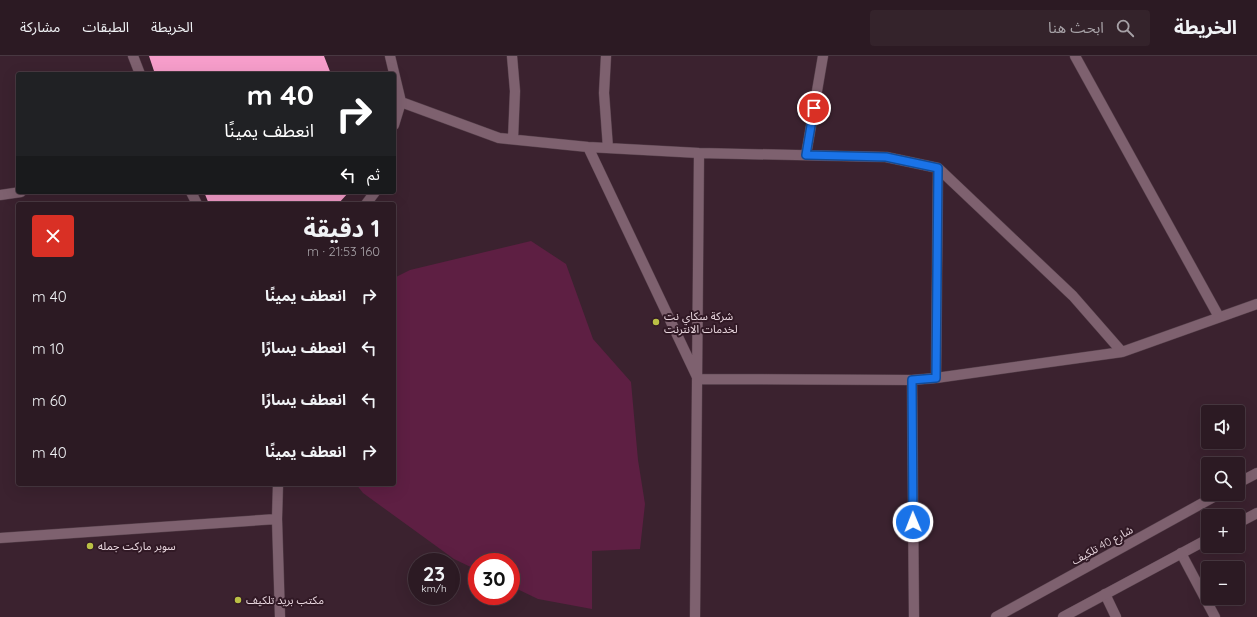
<!DOCTYPE html>
<html lang="ar">
<head>
<meta charset="utf-8">
<style>
  :root { --surface:#2c1a23; --page:#34232b; --text:#f1f3f6; --muted:#a6a1a6; --line:#483841 }
  body { margin:0; font-family:Quicksand,"Noto Sans Arabic",sans-serif; background:var(--page); color:var(--text); direction:rtl; height:100vh; display:flex; flex-direction:column; font-size:15px; white-space:nowrap }
  * { box-sizing:border-box; margin:0 }
  p { font-size:13px; color:var(--muted) }
  .icon { flex:none; width:22px; height:22px; fill:none; stroke:currentColor; stroke-width:2; stroke-linecap:round; stroke-linejoin:round }
  .map { position:relative; flex:1; overflow:hidden; direction:ltr }
  .panel { position:absolute; left:16px; top:146px; width:380px; height:284px; display:flex; flex-direction:column; background:var(--surface); border-radius:4px; box-shadow:0 4px 16px #0002,0 0 0 1px var(--line); direction:rtl }
  .panel>* { flex:none }
  .guide { position:absolute; left:16px; top:16px; width:380px; height:122px; border-radius:4px; box-shadow:0 4px 16px #0002,0 0 0 1px var(--line); direction:rtl; background:#202124; color:#fff; overflow:hidden }
  .fabs { position:absolute; left:1201px; top:349px; display:grid; gap:8px }
  .fabs a { display:grid; place-items:center; width:44px; height:44px; border-radius:4px; background:var(--surface); box-shadow:0 4px 16px #0002,0 0 0 1px var(--line); font-size:20px }
  .speed { position:absolute; left:408px; top:497px; display:flex; gap:8px; font-size:20px; font-weight:700; text-align:center }
  .speed>* { display:grid; place-content:center; width:52px; height:52px; border-radius:50%; background:var(--surface); box-shadow:0 4px 16px #0002,0 0 0 1px var(--line); line-height:1 }
  .speed small { font-size:10px; font-weight:400 }
  .speed .limit { border:6px solid #d22; background:#fff; color:#111 }
  .pin { position:absolute; display:grid; place-items:center; width:34px; height:34px; color:#fff; margin:-17px; border:2px solid #fff; border-radius:50%; box-shadow:0 1px 4px #0007 }
  .me { position:absolute; width:44px; margin:-22px; rotate:359deg; stroke-linejoin:round; filter:drop-shadow(0 0 3px #0008) }
  .turn { display:flex; align-items:center; gap:14px; height:84px; padding:0 16px; font-size:18px }
  .turn .icon { width:52px; height:52px; stroke-width:2.5 }
  .turn b { display:block; font-size:28px; line-height:34px }
  .then { display:flex; align-items:center; height:38px; padding:0 16px; background:#0003; gap:8px; font-size:15px }
  .round { display:grid; place-items:center; flex:none; width:42px; height:42px; border-radius:4px; background:var(--page) }
  .overview { display:flex; align-items:center; justify-content:space-between; height:68px; padding:0 16px }
  h1 { font-size:24px; font-weight:700; line-height:30px }
  ul { padding:0; list-style:none }
  li { display:flex; align-items:center; gap:12px; height:52px; padding:0 16px }
  li div { flex:1 }
  li b { display:block; font-size:15px }
  li em { font-style:normal }
  header { display:flex; align-items:center; gap:24px; box-sizing:border-box; height:56px; padding:0 20px; background:var(--surface); border-bottom:1px solid var(--line) }
  header strong { font-size:19px }
  nav { display:flex; gap:22px; margin-inline-start:auto; font-size:14px }
  .search { width:280px; height:36px; background:var(--page); display:flex; align-items:center; gap:10px; box-sizing:border-box; padding:0 14px; border-radius:4px; color:var(--muted); font-size:15px }
  .map>svg:first-child { display:block }
  .green { fill:#5e1f43 }
  .building { fill:#f69dca }
  .lines { fill:none; stroke-linecap:round; stroke-linejoin:round }
  .street-casing { stroke:#56404b; stroke-width:11 }
  .secondary-casing { stroke:#56404b; stroke-width:11 }
  .street { stroke:#7e616f; stroke-width:10 }
  .secondary { stroke:#7e616f; stroke-width:10 }
  .route-casing { stroke:#114b97; stroke-width:10 }
  .route { stroke:#1a73e8; stroke-width:7 }
  .poi-dot { fill:#bac045; stroke:#311925; stroke-width:1.5 }
  .labels { text-anchor:middle; stroke-width:4; stroke-linejoin:round; paint-order:stroke }
  .poi-label { font-size:11px; fill:#ead8e0; stroke:#311925; text-anchor:start }
  .street-label { font-size:11px; fill:#ead8e0; stroke:#311925 }
</style>
</head>
<body>
<header>
<strong>الخريطة</strong>
<div class="search"><svg class="icon" aria-label="search" viewBox="0 0 24 24"><circle cx="10" cy="10" r="6"/><path d="M15 15l6 6"/></svg>ابحث هنا</div>
<nav><a>الخريطة</a><a>الطبقات</a><a>مشاركة</a></nav>
</header>
<div class="map">
<svg width="1257" height="561" viewBox="0 0 1257 561">
  <rect width="100%" height="100%" fill="#3b222f"/>
  <path class="green" d="M531 185 566 208 593 283 631 326 638 404 645 448 640 493 592 495V553L538 543 511 530V506H477V514L454 503 363 437 356 428H394V222L410 214Z"/>
  <path class="building" d="M149 0H324L331 18H155Z
    M204 136H349L338 148H209Z"/>
  <g class="lines">
    <defs>
      <path id="street" d="M133 0 140 18
        M390 0 401 46 394 69
        M512 0 515 35 513 83
        M606 0 604 37 608 92
        M1075 0 1219 261
        M401 46 499 82 588 91 699 97 886 101 938 112 1073 240 1122 296
        M588 91 698 323 912 324 936 322 1122 296 1257 248
        M806 99 823 0
        M191 136 197 148
        M0 139 21 136
        M366 148 375 136
        M936 322 938 112
        M912 324 914 561
        M278 428 277 463 280 561
        M0 482 277 463
        M1181 497 1215 561
        M1105 538 1116 561
        M695 561 699 97"/>
      <path id="secondary" d="M1238 427 1257 417
        M1238 467 1257 457
        M996 561 1219 438
        M1063 561 1208 483"/>
    </defs>
    <use href="#street" class="street-casing"/>
    <use href="#secondary" class="secondary-casing"/>
    <use href="#street" class="street"/>
    <use href="#secondary" class="secondary"/>
  </g>
  <g class="lines">
    <defs>
      <path id="route" d="M814 52 806 99 886 101 938 112 936 322 912 324 913 466"/>
    </defs>
    <use href="#route" class="route-casing"/>
    <use href="#route" class="route"/>
  </g>
  <g class="poi-dot">
    <circle cx="656" cy="266" r="4"/>
    <circle cx="90" cy="490" r="4"/>
    <circle cx="238" cy="544" r="4"/>
  </g>
  <g class="labels">
    <g class="poi-label">
      <text x="664" y="264">شركة سكاي نت<tspan x="664" dy="13">لخدمات الانترنت</tspan></text>
      <text x="98" y="494">سوبر ماركت جمله</text>
      <text x="246" y="548">مكتب بريد تلكيف</text>
    </g>
    <g class="street-label">
      <text transform="translate(1102 489) rotate(-29)" y="4">شارع 40 تلكيف</text>
    </g>
  </g>
</svg>
<div class="fabs">
<a><svg class="icon" aria-label="sound" viewBox="0 0 24 24"><path d="M4 9h4l5-4v14l-5-4H4zM17 9q2 3 0 6"/></svg></a>
<a><svg class="icon" aria-label="search" viewBox="0 0 24 24"><circle cx="10" cy="10" r="6"/><path d="M15 15l6 6"/></svg></a>
<a>+</a>
<a>−</a>
</div>
<div class="speed"><div>23<small>km/h</small></div><div class="limit">30</div></div>
<div class="pin" style="left:814px;top:52px;background:#d93025"><svg class="icon" aria-label="arrive" viewBox="0 0 24 24"><path d="M6 21V4h12l-3 4 3 4H6"/></svg></div>
<svg class="me" style="left:913px;top:466px" viewBox="-20 -20 40 40"><circle r="17" fill="#1a73e8" stroke="#fff" stroke-width="3"/><path d="M0-11L8 9 0 5-8 9z" fill="#fff"/></svg>
<div class="guide">
<div class="turn"><svg class="icon" aria-label="right" viewBox="0 0 24 24"><path d="M7 20v-9h11M14 6l5 5-5 5"/></svg><div><b>40 m</b>انعطف يمينًا</div></div>
<div class="then">ثم<svg class="icon" aria-label="left" viewBox="0 0 24 24"><path d="M17 20v-9H6M10 6l-5 5 5 5"/></svg></div>
</div>
<section class="panel">
<div class="overview"><div><h1>1 دقيقة</h1><p>160 m · 21:53</p></div><a class="round" style="background:#d93025;color:#fff"><svg class="icon" aria-label="close" viewBox="0 0 24 24"><path d="M6 6l12 12M18 6L6 18"/></svg></a></div>
<ul>
<li><svg class="icon" aria-label="right" viewBox="0 0 24 24"><path d="M7 20v-9h11M14 6l5 5-5 5"/></svg><div><b>انعطف يمينًا</b></div><em>40 m</em></li>
<li><svg class="icon" aria-label="left" viewBox="0 0 24 24"><path d="M17 20v-9H6M10 6l-5 5 5 5"/></svg><div><b>انعطف يسارًا</b></div><em>10 m</em></li>
<li><svg class="icon" aria-label="left" viewBox="0 0 24 24"><path d="M17 20v-9H6M10 6l-5 5 5 5"/></svg><div><b>انعطف يسارًا</b></div><em>60 m</em></li>
<li><svg class="icon" aria-label="right" viewBox="0 0 24 24"><path d="M7 20v-9h11M14 6l5 5-5 5"/></svg><div><b>انعطف يمينًا</b></div><em>40 m</em></li>
</ul>
</section>
</div>
</body>
</html>
